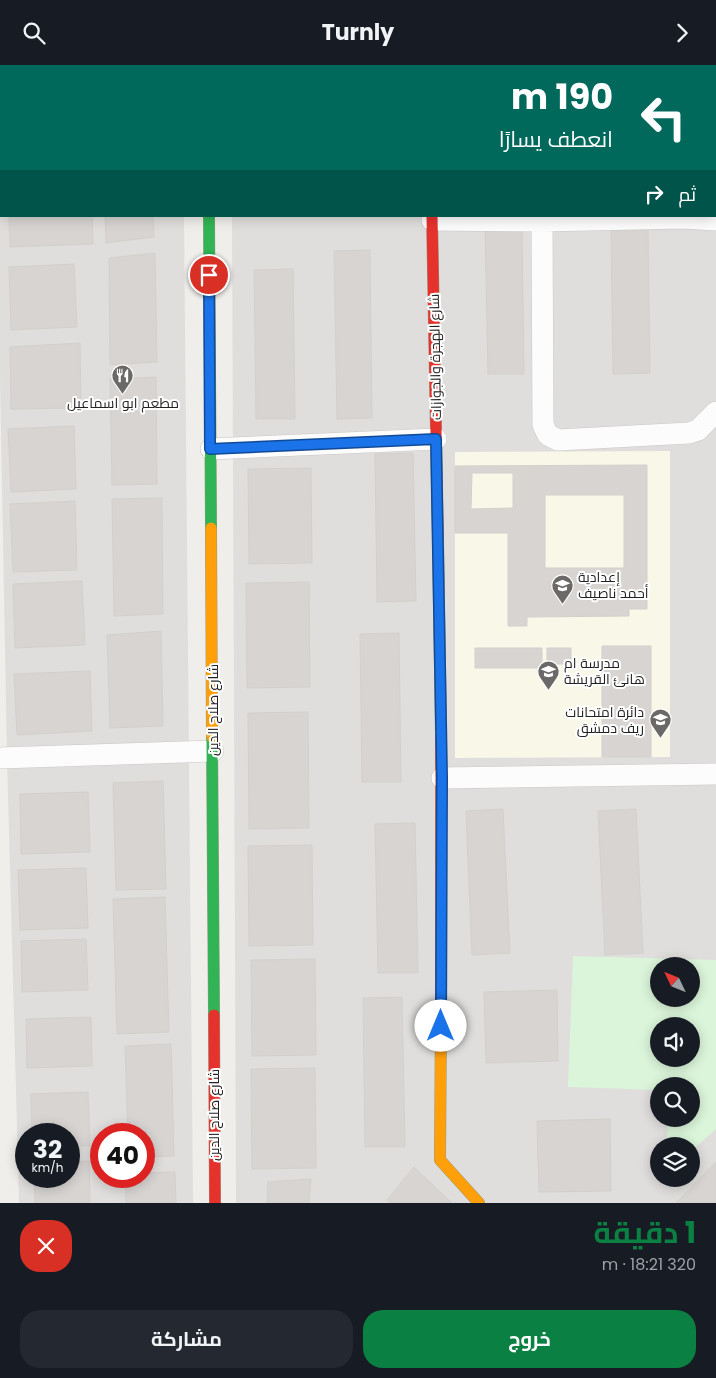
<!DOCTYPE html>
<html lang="ar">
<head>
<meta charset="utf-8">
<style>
  :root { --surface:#171b24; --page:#242831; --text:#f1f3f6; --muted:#9ea1a6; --accent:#0b8043 }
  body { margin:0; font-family:Poppins,Cairo,sans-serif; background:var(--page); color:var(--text); direction:rtl; height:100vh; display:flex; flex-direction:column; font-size:19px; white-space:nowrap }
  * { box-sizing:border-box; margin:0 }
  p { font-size:16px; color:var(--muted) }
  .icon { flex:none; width:28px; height:28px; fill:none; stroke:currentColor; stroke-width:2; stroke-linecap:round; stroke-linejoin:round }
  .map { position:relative; height:1138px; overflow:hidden; direction:ltr }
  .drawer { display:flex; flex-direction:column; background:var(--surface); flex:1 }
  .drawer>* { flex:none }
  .hud { position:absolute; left:0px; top:0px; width:716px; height:152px; box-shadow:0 2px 12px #0003; direction:rtl; background:#00695c; color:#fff; overflow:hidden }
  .needle { width:32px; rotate:313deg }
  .controls { position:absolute; left:650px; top:892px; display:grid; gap:10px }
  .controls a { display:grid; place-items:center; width:50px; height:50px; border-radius:50%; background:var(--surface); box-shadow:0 2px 12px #0003; font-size:25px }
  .speed { position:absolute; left:15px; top:1058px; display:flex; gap:10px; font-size:25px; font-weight:700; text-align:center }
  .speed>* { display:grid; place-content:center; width:65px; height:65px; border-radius:50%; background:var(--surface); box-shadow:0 2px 12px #0003; line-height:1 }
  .speed small { font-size:12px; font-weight:400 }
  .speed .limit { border:8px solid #d22; background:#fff; color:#111 }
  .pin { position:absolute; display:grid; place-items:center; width:42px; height:42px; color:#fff; margin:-21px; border:2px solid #fff; border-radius:50%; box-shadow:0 1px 5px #0007 }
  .me { position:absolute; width:55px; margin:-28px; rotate:0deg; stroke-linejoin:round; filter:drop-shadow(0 0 4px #0008) }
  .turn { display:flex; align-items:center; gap:18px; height:105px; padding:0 20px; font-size:22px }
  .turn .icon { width:65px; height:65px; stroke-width:2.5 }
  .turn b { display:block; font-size:35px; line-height:42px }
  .then { display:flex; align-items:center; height:48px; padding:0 20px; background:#0003; gap:10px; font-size:19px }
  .round { display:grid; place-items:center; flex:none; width:52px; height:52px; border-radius:20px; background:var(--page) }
  .headline { display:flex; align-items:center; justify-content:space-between; height:85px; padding:0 20px }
  h1 { font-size:30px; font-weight:700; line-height:38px; color:var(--accent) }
  .primary-button { display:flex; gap:10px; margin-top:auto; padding:10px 20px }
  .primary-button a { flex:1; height:58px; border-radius:20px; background:var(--accent); color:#fff; font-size:20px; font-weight:700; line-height:58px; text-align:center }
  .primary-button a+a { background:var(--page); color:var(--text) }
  header { display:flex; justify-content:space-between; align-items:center; height:65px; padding:0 20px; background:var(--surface); font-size:22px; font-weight:700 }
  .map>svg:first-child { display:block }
  .residential { fill:#dfdedc; fill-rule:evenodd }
  .education { fill:#f8f7e8 }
  .park { fill:#daf5da; fill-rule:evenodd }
  .building { fill:#d7d4d2; stroke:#d3d0cc; fill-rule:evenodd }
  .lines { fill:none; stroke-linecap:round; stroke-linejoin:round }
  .street-casing { stroke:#c9c8c7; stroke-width:22 }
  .fast-casing { stroke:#999a82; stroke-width:12 }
  .slow-casing { stroke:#999a82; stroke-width:12 }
  .jam-casing { stroke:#999a82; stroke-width:12 }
  .street { stroke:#fdfcfc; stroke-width:21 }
  .fast { stroke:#30b455; stroke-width:11 }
  .slow { stroke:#ff9f0a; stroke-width:11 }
  .jam { stroke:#e5322d; stroke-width:11 }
  .route-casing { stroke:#114b97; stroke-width:12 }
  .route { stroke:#1a73e8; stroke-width:9 }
  .labels { text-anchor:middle; stroke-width:4; stroke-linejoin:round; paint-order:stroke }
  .street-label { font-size:14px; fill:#222; stroke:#fff }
  .poi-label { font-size:14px; fill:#222; stroke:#fff; text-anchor:start }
</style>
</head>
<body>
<header><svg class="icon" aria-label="forward" viewBox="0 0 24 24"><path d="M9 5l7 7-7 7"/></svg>Turnly<svg class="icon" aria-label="search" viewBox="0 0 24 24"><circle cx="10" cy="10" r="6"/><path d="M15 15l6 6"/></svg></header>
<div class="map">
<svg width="716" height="1138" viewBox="0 0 716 1138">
  <rect width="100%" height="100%" fill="#f0eeeb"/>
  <path class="residential" d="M0 0H183L1 1V151H184L193 1138H19L7 693 0 310ZM26 1069H69V1111H26ZM101 1069H144V1111H101Z
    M232 0H716V1138H236L232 151H715V1ZM659 901H691V934H659ZM659 961H691V994H659ZM659 1021H691V1054H659ZM659 1081H691V1114H659Z"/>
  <path class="education" d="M670 386V692L455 693V387Z"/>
  <path class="park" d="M573 891 716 895V1064L691 1086V1081H667L668 1054H691V1021H659V1025L568 1022ZM659 901H691V934H659ZM659 961H691V994H659Z"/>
  <path class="building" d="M1 0H82L1 1 0 26Z
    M101 0H169V1H101Z
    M9 151H92L93 179 10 182Z
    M105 151H153L154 172 106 178Z
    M648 161 650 308 613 309 611 162Z
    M522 162 524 309H488L485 163Z
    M370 185 372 353 337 354 334 186Z
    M155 188 157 297 110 300 109 193Z
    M74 199 77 262 11 265 9 202Z
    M293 204 295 354H256L254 205Z
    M80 278 81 343 11 344 10 282Z
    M156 312 157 419 112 420 110 314Z
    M74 361 76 424 11 427 8 364Z
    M413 388 416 536 377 537 375 389Z
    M647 400V544H629V551L527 552V561H508V468H455V401ZM472 408H513V443L471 444ZM545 430H624V503H545Z
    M311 403 312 498 249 499 248 404Z
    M162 433 163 549 114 551 112 434Z
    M75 436 77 505 13 507 10 439Z
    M82 516 85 580 15 583 13 519Z
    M309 517 310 622 247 623 246 518Z
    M161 566 163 661 110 663 107 570Z
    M399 568 401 717H362L360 569Z
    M602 581H651V692H602Z
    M475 583H542V603H475Z
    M547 583H571V599H547Z
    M90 606 92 666 17 670 14 609Z
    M308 647 309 763 249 764 248 648Z
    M163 716 166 824 116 825 113 718Z
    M88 727 90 787 21 789 20 729Z
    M503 744 510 888 472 890 466 746Z
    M636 744 643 888 605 890 598 746Z
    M415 758 418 908H378L375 759Z
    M312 780 313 880 249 881 248 781Z
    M86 803 88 863 20 865 18 805Z
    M165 832 169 967 117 969 113 834Z
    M86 874 88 925 22 927 21 876Z
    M315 894 316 990 252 991 251 895Z
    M557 925 558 996 486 998 484 927Z
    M402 932 405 1082H365L363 933Z
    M91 952 92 1001 27 1003 26 954Z
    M171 979 174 1091 144 1092V1069H128L125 981Z
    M315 1003 316 1103 252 1104 251 1004Z
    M88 1027 90 1081H69V1069H32L31 1029Z
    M610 1054 611 1126 539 1127 537 1056Z
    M89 1096 90 1138H35L34 1111H69V1097Z
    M716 1097V1138H676Z
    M414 1102 452 1138H391L387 1135Z
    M175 1107 176 1138H126L125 1111H144V1108Z
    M311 1114 309 1138H267L268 1117Z"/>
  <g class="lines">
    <defs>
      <path id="street" d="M207 0V1
        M431 0V1
        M672 0V1
        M0 75H1
        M0 111H1
        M432 155 542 156 683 153 716 155
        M542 156 543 360 548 370 558 375 689 368 698 365 716 347
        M211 384 436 374
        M0 693 213 686
        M442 713 716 709"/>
      <path id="fast" d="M209 151 211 463
        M212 672 214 950"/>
      <path id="slow" d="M211 463 212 672
        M438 474 441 671
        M441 949 440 1095 479 1138"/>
      <path id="jam" d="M432 151 438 474
        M441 949V671
        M214 950 215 1138"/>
    </defs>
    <use href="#street" class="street-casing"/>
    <use href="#fast" class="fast-casing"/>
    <use href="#slow" class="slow-casing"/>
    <use href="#jam" class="jam-casing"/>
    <use href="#street" class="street"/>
    <use href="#fast" class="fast"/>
    <use href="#slow" class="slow"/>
    <use href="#jam" class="jam"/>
  </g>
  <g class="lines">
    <defs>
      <path id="route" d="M209 210 210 384 436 374 442 713 441 961"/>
    </defs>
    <use href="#route" class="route-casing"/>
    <use href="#route" class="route"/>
  </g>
  <defs>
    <symbol id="restaurant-pin" viewBox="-11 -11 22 30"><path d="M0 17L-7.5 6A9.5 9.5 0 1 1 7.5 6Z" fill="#6a6968" stroke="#fff"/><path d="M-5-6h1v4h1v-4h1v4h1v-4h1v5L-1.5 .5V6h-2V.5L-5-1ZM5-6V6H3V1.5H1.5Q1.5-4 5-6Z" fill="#fff"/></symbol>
    <symbol id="school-pin" viewBox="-11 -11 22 30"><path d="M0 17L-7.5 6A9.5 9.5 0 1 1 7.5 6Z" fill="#6a6968" stroke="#fff"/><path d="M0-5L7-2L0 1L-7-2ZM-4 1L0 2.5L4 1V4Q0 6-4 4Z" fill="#fff"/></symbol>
  </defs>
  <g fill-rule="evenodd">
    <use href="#restaurant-pin" x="110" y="298" width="25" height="34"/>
    <use href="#school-pin" x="550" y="508" width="25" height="34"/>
    <use href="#school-pin" x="536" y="594" width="25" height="34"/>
    <use href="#school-pin" x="648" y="642" width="25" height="34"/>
  </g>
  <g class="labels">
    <g class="street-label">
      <text transform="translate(435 292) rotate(-91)" y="5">شارع الهجرة والجوازات</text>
      <text transform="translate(213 645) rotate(-90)" y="5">شارع صلاح الدين</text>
      <text transform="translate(214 1050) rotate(-90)" y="5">شارع صلاح الدين</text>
    </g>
    <g class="poi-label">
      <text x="123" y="343" text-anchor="middle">مطعم ابو اسماعيل</text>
      <text x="578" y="517">إعدادية<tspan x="578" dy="16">أحمد ناصيف</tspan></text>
      <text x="564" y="603">مدرسة ام<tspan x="564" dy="16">هانئ القريشة</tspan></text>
      <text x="644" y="652" text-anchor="end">دائرة امتحانات<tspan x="644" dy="16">ريف دمشق</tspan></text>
    </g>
  </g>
</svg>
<div class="controls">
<a><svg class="needle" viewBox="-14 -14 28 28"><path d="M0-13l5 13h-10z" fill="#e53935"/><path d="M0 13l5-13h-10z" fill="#9ea1a6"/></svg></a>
<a><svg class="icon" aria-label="sound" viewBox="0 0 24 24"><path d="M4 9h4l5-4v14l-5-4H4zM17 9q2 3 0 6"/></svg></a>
<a><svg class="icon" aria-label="search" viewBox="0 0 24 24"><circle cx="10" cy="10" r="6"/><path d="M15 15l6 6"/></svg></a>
<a><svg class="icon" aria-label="layers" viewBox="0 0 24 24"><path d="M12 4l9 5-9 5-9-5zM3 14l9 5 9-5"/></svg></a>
</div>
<div class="speed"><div>32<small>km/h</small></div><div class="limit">40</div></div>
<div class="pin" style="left:209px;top:210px;background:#d93025"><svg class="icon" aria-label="arrive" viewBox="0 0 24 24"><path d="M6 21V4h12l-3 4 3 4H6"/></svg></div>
<svg class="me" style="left:441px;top:961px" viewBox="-20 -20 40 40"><circle r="19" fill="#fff"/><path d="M0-13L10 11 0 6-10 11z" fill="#1a73e8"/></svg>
<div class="hud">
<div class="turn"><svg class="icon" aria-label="left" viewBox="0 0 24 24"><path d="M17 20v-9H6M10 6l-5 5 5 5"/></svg><div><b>190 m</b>انعطف يسارًا</div></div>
<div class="then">ثم<svg class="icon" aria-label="right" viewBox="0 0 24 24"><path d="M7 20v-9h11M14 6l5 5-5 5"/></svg></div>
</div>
</div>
<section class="drawer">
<div class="headline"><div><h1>1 دقيقة</h1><p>320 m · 18:21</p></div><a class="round" style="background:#d93025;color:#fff"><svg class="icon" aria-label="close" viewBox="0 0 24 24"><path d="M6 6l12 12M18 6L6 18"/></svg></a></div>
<div class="primary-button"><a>خروج</a><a>مشاركة</a></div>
</section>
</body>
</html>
